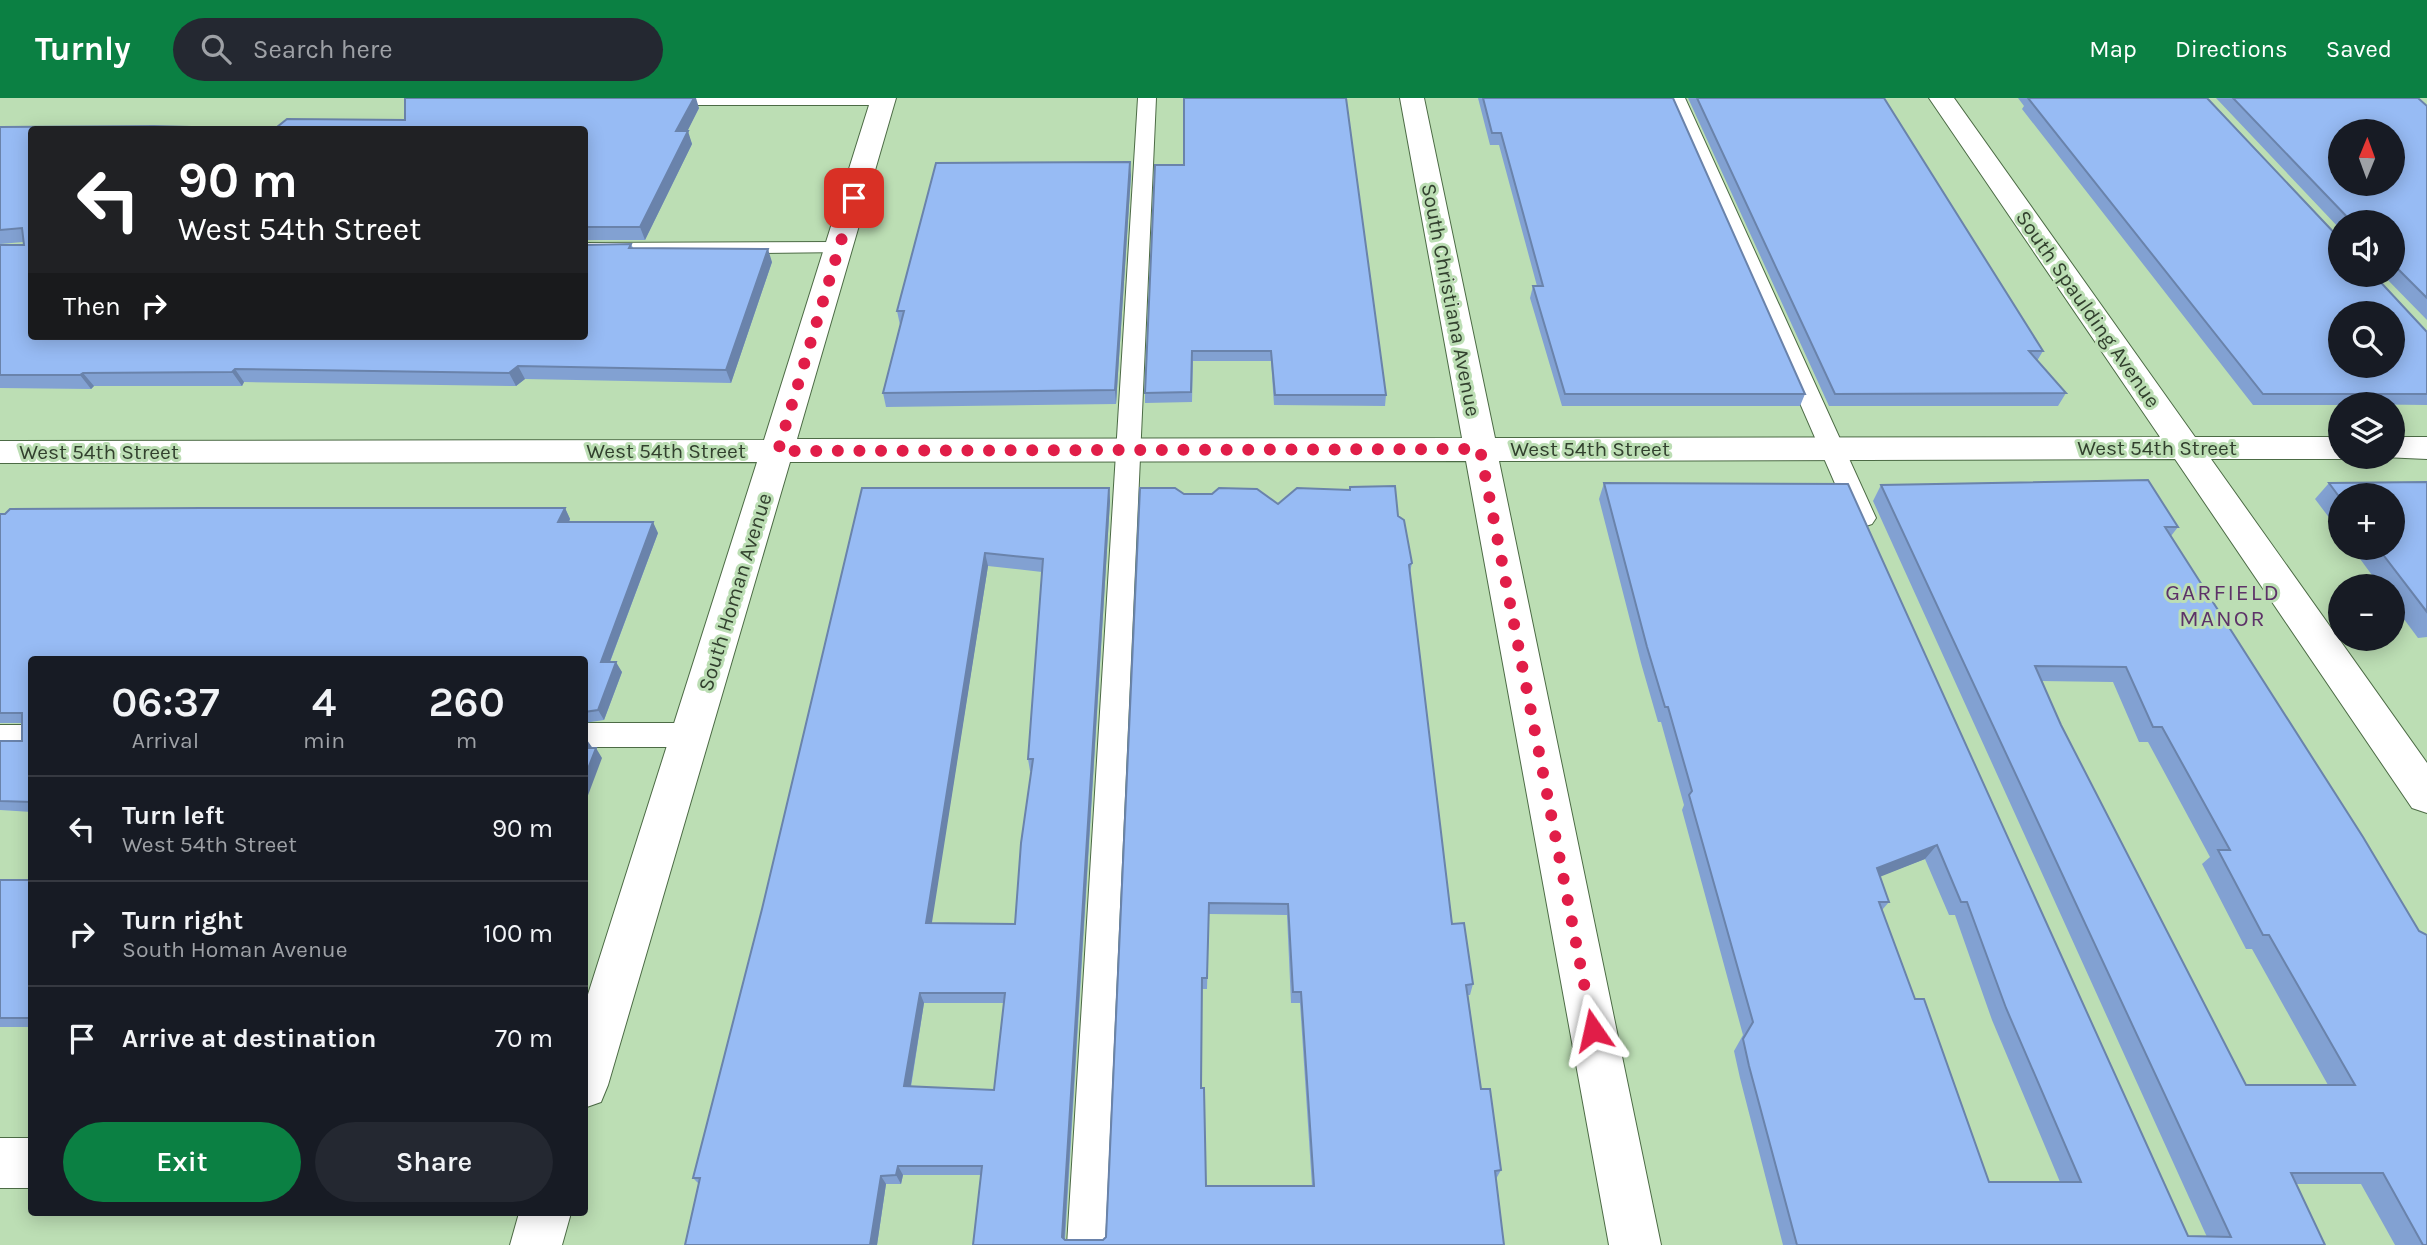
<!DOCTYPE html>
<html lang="en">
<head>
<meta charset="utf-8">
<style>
  :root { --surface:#171b24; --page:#242831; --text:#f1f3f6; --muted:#9ea1a6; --line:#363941; --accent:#0b8043 }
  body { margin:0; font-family:Karla,sans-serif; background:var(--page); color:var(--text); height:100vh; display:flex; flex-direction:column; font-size:26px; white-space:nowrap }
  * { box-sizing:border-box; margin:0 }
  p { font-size:23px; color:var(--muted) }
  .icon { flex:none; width:38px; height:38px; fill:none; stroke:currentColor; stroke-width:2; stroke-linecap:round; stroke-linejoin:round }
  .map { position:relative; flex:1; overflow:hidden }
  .details { position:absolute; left:28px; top:558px; width:560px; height:560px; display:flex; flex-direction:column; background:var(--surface); border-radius:7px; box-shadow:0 4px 18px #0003 }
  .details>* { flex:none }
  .guide { position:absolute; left:28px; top:28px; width:560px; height:214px; border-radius:7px; box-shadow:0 4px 18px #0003; background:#202124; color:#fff; overflow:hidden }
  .needle { width:46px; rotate:1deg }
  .fabs { position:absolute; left:2328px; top:21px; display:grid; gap:14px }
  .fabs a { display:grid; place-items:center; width:77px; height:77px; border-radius:50%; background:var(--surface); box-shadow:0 4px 18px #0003; font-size:35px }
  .pin { position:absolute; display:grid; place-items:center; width:60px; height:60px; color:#fff; margin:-30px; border-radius:14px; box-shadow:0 4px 10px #0006 }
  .me { position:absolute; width:77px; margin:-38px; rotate:349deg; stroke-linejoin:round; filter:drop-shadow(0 0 5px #0008) }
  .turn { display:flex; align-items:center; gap:24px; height:147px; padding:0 35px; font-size:32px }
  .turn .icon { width:91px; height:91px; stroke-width:2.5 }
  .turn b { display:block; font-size:49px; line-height:60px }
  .then { display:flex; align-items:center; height:66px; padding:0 35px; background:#0003; gap:14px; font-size:26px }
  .eta { display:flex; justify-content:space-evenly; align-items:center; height:119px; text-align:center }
  .eta b { font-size:42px; font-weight:600; line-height:49px }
  .cta { display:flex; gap:14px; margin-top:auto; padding:14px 35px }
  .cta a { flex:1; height:80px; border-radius:42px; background:var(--accent); color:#fff; font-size:28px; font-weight:600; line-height:80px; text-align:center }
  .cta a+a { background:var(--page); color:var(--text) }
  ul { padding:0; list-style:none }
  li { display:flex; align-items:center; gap:21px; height:105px; padding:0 35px; border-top:2px solid var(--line) }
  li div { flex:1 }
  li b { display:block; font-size:26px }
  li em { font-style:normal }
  header { display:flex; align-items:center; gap:42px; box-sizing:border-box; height:98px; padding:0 35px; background:var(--accent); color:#fff }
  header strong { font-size:33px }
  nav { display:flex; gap:38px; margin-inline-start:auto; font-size:24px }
  .search { width:490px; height:63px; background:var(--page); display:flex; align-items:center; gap:18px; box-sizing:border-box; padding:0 24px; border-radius:38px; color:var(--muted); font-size:26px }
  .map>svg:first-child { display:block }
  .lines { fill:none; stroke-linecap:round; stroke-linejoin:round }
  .lane-casing { stroke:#4c6b45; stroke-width:2 }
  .street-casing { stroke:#4c6b45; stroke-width:2 }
  .lane { fill:#fff; fill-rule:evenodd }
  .street { fill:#fff; fill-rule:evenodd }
  .wall { fill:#82a1d2; fill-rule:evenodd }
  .shaded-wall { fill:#6a83ab }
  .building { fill:#97bbf4; stroke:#6a83ab; stroke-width:2; fill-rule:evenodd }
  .route { stroke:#e11d48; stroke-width:12; stroke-dasharray:0 21.6 }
  .labels { text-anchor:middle; stroke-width:6; stroke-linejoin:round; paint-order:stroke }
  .street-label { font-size:21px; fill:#32402e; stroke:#bcdeb4 }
  .neighbourhood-label { font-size:23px; letter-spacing:2px; fill:#5d3268; stroke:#bcdeb4 }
</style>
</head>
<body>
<header>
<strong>Turnly</strong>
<div class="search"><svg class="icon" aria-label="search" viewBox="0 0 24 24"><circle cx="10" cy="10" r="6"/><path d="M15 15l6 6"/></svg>Search here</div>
<nav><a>Map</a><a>Directions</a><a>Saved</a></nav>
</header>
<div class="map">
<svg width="2427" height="1147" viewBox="0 0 2427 1147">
  <rect width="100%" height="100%" fill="#bcdeb4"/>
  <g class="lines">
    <defs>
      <path id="lane" d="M1138 0H1156L1105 1147H1067Z
        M1667 0H1685L1876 420 1872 426 1863 429 1854 426 1850 420Z
        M839 144 846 146 849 150 846 154 584 157V145Z
        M584 625H691L701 629 706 637 701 645 691 649H584Z
        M0 627H32V651H0Z"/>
      <path id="street" d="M590 0H896L797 341 1462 340 1400 0H1424L1495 340 2160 339 1929 0H1954L2195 339H2340V359H2349L2340 361H2211L2427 665V715L2412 710 2175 361 1499 363 1661 1147H1609L1466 363 790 364 608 987 601 1004 584 1010V909L757 364 0 365V343L764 342 869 7H602L593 5Z
        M2392 339H2427V361L2383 359H2392Z
        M0 1040H32V1090H0Z
        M519 1115H571L562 1147H510Z"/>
    </defs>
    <use href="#lane" class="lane-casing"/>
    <use href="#street" class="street-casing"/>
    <use href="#lane" class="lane"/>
    <use href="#street" class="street"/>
  </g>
  <path class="wall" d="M1478 0H1673L1805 296 1800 308H1562L1530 200 1533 188H1537L1499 47H1490Z
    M1688 0H1884L2043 253 2037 263 2066 295 2058 308H1829Z
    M2018 0H2207L2427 234V307L2340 306V307H2253L2022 11 2024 8Z
    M2216 0H2418L2427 8V222L2383 177H2392V124H2340V131Z
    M699 10 687 33 692 46 645 142H584V32L32 238 631 146 633 150 772 164 731 285 525 281 516 288 244 284 242 288H94L91 291 0 290V147H24L23 144 0 146V29L230 30Z
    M1155 67 1386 297 1385 308 1274 307 1271 263H1193L1192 304 1145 305V295Z
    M1131 77 1116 306 886 309 883 295 900 227 897 213Z
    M2427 384V539L2418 540 2392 505V488H2380L2352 450H2392L2340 397V434L2315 401 2329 385Z
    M1604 385 1848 386 2188 1138 2207 1139 1873 403 1881 387 2178 429 2171 438 2427 1147H2395L2361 1086H2296L2325 1147H1783L1740 980 1734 953 1743 937 1682 712 1684 707 1661 624H1658L1641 565 1599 401ZM2041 583 2113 584 2139 644H2148L2210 759 2202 766 2246 851H2252L2328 987H2246L2061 627ZM1925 761 1949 817H1955L1992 922 2060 1084H1989L1915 901 1882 812 1889 804 1880 778Z
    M1350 389 1398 418 1412 465 1410 474 1452 826 1473 886 1470 897H1468L1481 991 1501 1072 1496 1081 1504 1147H973L981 1077H903L901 1086H886L877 1147H685L699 1086 693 1080 762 811 862 390H1109L1110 403 1065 1142H1103L1106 1139 1184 396 1278 406 1349 392ZM988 468 1042 474 1028 661 1030 673H1031L1015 826 931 825ZM1209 816 1287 817 1291 905H1300L1312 1088H1206L1201 990 1202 891H1207ZM924 905H1004L994 992 911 989Z
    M565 410 570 421 569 424 658 435 610 564 622 574 604 622 584 625V562H32V714L0 712V643H22V625H0V416Z
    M0 782H32V929H0Z"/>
  <path class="shaded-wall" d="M694 0H696L699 10 681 46 676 33Z
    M688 33 692 46 645 142 640 129Z
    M1130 64 1131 77 1116 306 1115 292Z
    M768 151 772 164 731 285 726 272Z
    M518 268 525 281 516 288 509 275Z
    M235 271 244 284 242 288 232 274Z
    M83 275 94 288 91 291 80 277Z
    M1109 390 1110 403 1064 1147 1062 1139Z
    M565 410 570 421 564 434 558 424Z
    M653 424 658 435 606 574 601 564Z
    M985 455 988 468 930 837 926 825Z
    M616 564 622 574 604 622 598 612Z
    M587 642 594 652 584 651Z
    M596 650 602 660 584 708V681Z
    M1937 747 1925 761 1867 784 1877 770Z
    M920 895 924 905 909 998 904 988Z
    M898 1068 903 1077 901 1086 896 1077Z
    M881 1078 886 1086 877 1147H870Z"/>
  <path class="building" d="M405 0H694L676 33H688L640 129H584V32H32V238H584V147L631 146 629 150 768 151 726 272 518 268 509 275 235 271 232 274 83 275 80 277H0V147H24L22 130 0 132V29L154 28 230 30 277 29 287 21 405 22Z
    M1184 0H1346L1386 297H1275L1271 253H1192L1191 294 1145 295 1155 67H1184Z
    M1483 0H1673L1805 296H1565L1533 188H1543L1501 35H1492Z
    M1697 0H1884L2043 253H2029L2066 295 1835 296Z
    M2028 0H2207L2340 141V177H2374L2427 234V296H2263ZM2340 215H2392V268H2340Z
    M2233 0H2418L2427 8V200L2392 165V124H2350V122ZM2340 33H2392V86H2340Z
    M1130 64 1115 292 883 295 904 213H897L936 65Z
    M2148 382 2178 429H2165L2363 739 2419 833 2427 837V1147H2423L2383 1075H2291L2325 1147H1797L1749 968 1743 941 1753 924 1689 697 1692 693 1668 609H1665L1647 549 1604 385 1848 386 2188 1138 2231 1139 1881 387ZM2035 568 2126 569 2153 629H2162L2230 752H2218L2263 837H2269L2355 987H2246L2061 627ZM1937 747 1961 804H1967L2006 910 2081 1084H1989L1924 901H1915L1879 804H1889L1877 770Z
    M2427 384V514L2378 450H2392V397H2340V400L2329 385Z
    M1395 388 1398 418 1404 422 1412 465 1409 467 1452 826 1464 825 1473 886 1466 887 1481 991H1490L1501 1072 1495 1073 1504 1147H973L982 1068H898L896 1077 881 1078 870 1147H685L700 1080H693L762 811 862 390H1109L1062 1139 1065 1142H1103L1106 1139 1140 390H1175L1184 396H1212L1219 390 1257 391 1278 406 1297 390 1350 392V389ZM985 455 1043 461 1028 661H1033L1021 745 1015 826 926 825ZM1209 805 1288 806 1293 894H1301L1314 1088H1206L1204 990H1201L1202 880H1207ZM920 895H1005L994 992 904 988Z
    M202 410H565L558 424H653L601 564H616L598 612 584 614V562H32V704L0 703V643H22V615H0V416H5L10 411Z
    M584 650H596L584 681Z
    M0 782H32V920H0Z"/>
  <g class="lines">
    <path class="route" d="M854 100 778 353 1480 351 1593 932"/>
  </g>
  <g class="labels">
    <g class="street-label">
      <text transform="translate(1451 202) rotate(79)" y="7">South Christiana Avenue</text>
      <text transform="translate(2088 211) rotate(55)" y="7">South Spaulding Avenue</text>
      <text x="2157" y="357">West 54th Street</text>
      <text x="1590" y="358">West 54th Street</text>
      <text x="666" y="360">West 54th Street</text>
      <text x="99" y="361">West 54th Street</text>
      <text transform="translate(735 494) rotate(-73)" y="7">South Homan Avenue</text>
    </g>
    <g class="neighbourhood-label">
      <text x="2223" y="502">GARFIELD<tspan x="2223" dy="26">MANOR</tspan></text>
    </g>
  </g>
</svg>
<div class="fabs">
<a><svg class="needle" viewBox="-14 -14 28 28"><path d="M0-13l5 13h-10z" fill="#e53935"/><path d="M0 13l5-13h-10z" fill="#9ea1a6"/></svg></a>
<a><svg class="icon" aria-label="sound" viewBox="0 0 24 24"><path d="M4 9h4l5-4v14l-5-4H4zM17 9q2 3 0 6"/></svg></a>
<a><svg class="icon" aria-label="search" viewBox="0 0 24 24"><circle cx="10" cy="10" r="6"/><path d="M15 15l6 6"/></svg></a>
<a><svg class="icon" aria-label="layers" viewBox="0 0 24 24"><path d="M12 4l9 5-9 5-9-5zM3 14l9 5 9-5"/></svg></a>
<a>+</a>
<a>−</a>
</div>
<div class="pin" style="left:854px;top:100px;background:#d93025"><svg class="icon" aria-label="arrive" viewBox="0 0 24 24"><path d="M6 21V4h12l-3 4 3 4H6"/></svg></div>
<svg class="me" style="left:1593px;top:932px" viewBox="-20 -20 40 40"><path d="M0-17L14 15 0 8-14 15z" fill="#e11d48" stroke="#fff" stroke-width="4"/></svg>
<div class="guide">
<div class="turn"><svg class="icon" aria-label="left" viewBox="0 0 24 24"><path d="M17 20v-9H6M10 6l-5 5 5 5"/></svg><div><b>90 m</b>West 54th Street</div></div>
<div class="then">Then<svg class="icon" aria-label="right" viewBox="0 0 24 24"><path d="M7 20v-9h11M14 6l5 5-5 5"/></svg></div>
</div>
<section class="details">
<div class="eta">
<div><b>06:37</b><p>Arrival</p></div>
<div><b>4</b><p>min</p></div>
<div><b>260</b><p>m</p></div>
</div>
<ul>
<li><svg class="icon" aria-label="left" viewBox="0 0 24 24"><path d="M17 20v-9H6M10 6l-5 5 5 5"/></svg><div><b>Turn left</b><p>West 54th Street</p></div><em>90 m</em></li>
<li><svg class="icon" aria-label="right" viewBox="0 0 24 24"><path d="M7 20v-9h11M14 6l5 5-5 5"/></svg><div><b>Turn right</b><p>South Homan Avenue</p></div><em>100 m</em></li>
<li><svg class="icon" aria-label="arrive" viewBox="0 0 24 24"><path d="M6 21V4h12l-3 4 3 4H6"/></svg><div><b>Arrive at destination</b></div><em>70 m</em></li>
</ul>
<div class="cta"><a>Exit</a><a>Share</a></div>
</section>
</div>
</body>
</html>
